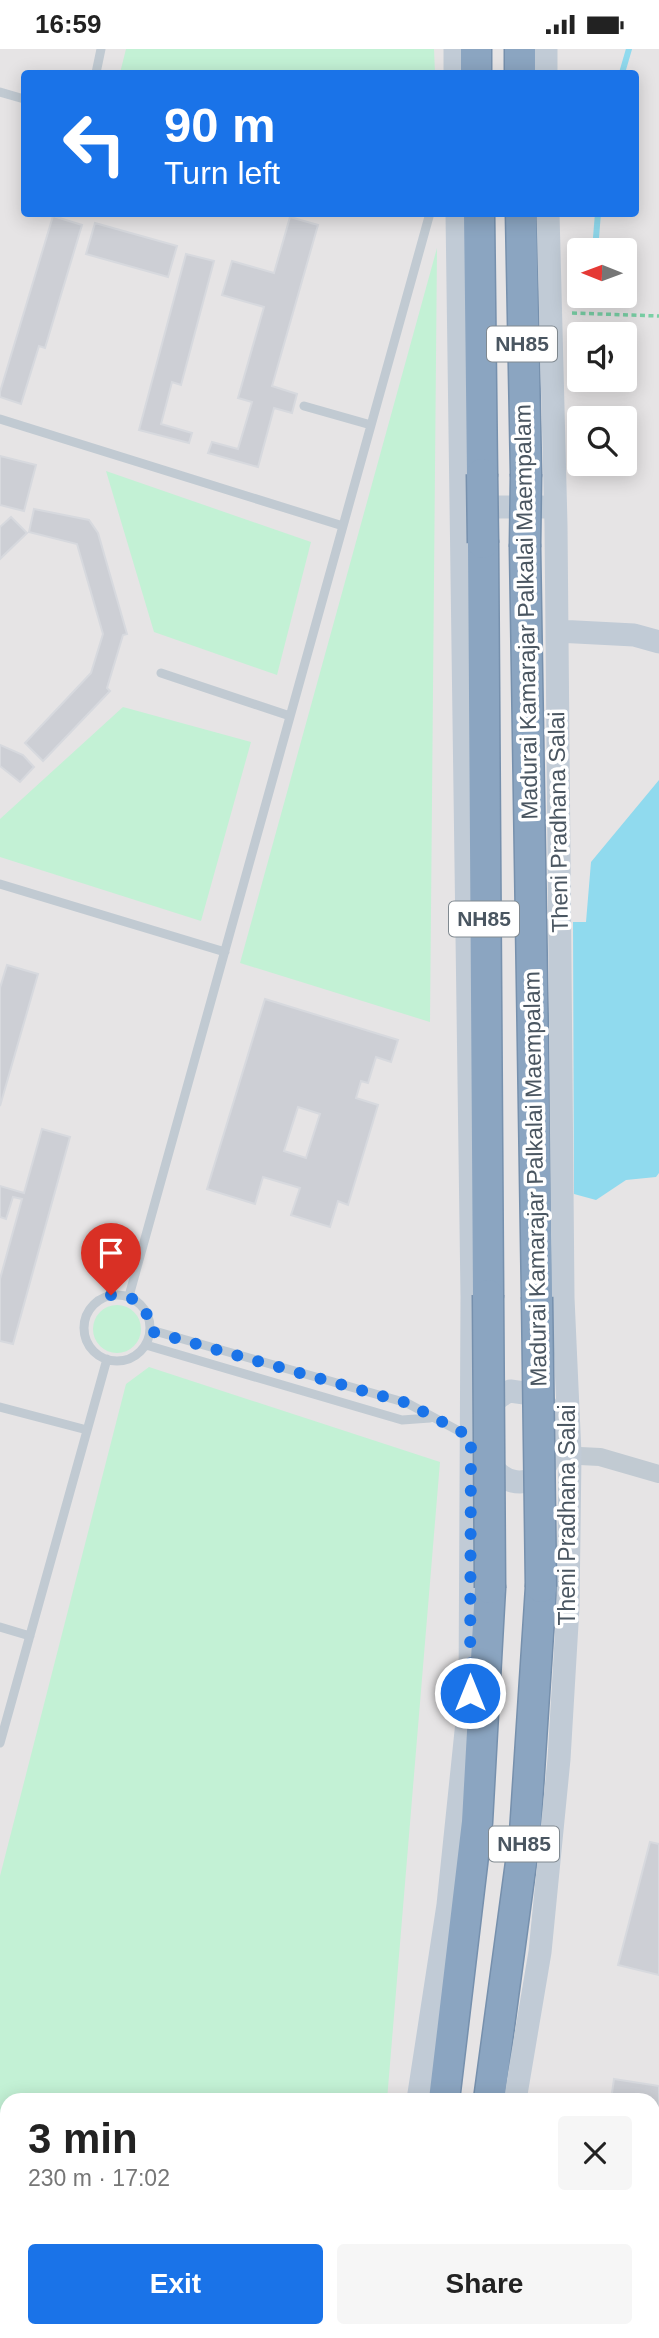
<!DOCTYPE html>
<html lang="en">
<head>
<meta charset="utf-8">
<style>
  :root { --surface:#fff; --page:#f6f6f6; --text:#222; --muted:#767676; --accent:#1a73e8 }
  body { margin:0; font-family:Arial,sans-serif; background:var(--page); color:var(--text); height:100vh; display:flex; flex-direction:column; font-size:26px; white-space:nowrap }
  * { box-sizing:border-box; margin:0 }
  p { font-size:23px; color:var(--muted) }
  .icon { flex:none; width:38px; height:38px; fill:none; stroke:currentColor; stroke-width:2; stroke-linecap:round; stroke-linejoin:round }
  .map { position:relative; flex:1; overflow:hidden }
  .side { position:absolute; left:0px; top:2044px; width:660px; height:245px; display:flex; flex-direction:column; background:var(--surface); border-radius:21px 21px 0 0; box-shadow:0 4px 18px #0003 }
  .side>* { flex:none }
  .top-card { position:absolute; left:21px; top:21px; width:618px; height:147px; border-radius:7px; box-shadow:0 4px 18px #0003; background:#1a73e8; color:#fff; overflow:hidden }
  .needle { width:46px; rotate:271deg }
  .fabs { position:absolute; left:567px; top:189px; display:grid; gap:14px }
  .fabs a { display:grid; place-items:center; width:70px; height:70px; border-radius:7px; background:var(--surface); box-shadow:0 4px 18px #0003; font-size:35px }
  .pin { position:absolute; display:grid; place-items:center; width:60px; height:60px; color:#fff; margin:-72px -30px; border-radius:50% 50% 50% 0; rotate:-45deg; box-shadow:0 0 7px #0007 }
  .pin .icon { rotate:45deg }
  .me { position:absolute; width:77px; margin:-38px; rotate:0deg; stroke-linejoin:round; filter:drop-shadow(0 0 5px #0008) }
  .turn { display:flex; align-items:center; gap:24px; height:147px; padding:0 28px; font-size:32px }
  .turn .icon { width:91px; height:91px; stroke-width:2.5 }
  .turn b { display:block; font-size:49px; line-height:60px }
  .round { display:grid; place-items:center; flex:none; width:74px; height:74px; border-radius:7px; background:var(--page) }
  .headline { display:flex; align-items:center; justify-content:space-between; height:119px; padding:0 28px }
  h1 { font-size:42px; font-weight:700; line-height:52px }
  .action { display:flex; gap:14px; margin-top:auto; padding:14px 28px }
  .action a { flex:1; height:80px; border-radius:7px; background:var(--accent); color:#fff; font-size:28px; font-weight:700; line-height:80px; text-align:center }
  .action a+a { background:var(--page); color:var(--text) }
  .status { display:flex; justify-content:space-between; align-items:center; height:49px; padding:0 35px; background:var(--surface); direction:ltr }
  .status svg { height:19px; fill:currentColor }
  .map>svg:first-child { display:block }
  .education { fill:#e6e4e5; fill-rule:evenodd }
  .green { fill:#c3f1d5 }
  .water { fill:#90daee }
  .lines { fill:none; stroke-linecap:round; stroke-linejoin:round }
  .stream { stroke:#90daee; stroke-width:6 }
  .building { fill:#cdcfd5; stroke:#d7d9de; stroke-width:2; fill-rule:evenodd }
  .highway-casing { stroke:#7690ad; stroke-width:33 }
  .path { stroke:#7ad0a6; stroke-width:3.5; stroke-dasharray:5 3.5; stroke-linecap:butt }
  .lane { stroke:#c1cad2; stroke-width:9 }
  .street { stroke:#c1cad2; stroke-width:18 }
  .secondary { stroke:#c1cbd6; stroke-width:23 }
  .highway { stroke:#8ba5c1; stroke-width:30 }
  .highway-bridge-casing { stroke:#7690ad; stroke-width:33; stroke-linecap:butt }
  .highway-bridge { stroke:#8ba5c1; stroke-width:30 }
  .route { stroke:#1a73e8; stroke-width:12; stroke-dasharray:0 21.6 }
  .labels { text-anchor:middle; stroke-width:7; stroke-linejoin:round; paint-order:stroke }
  .shield { fill:#fff; stroke:#808990; stroke-width:2 }
  .shield-label { font-size:21px; font-weight:bold; fill:#4a5661 }
  .street-label { font-size:23px; fill:#4a5661; stroke:#fff }
</style>
</head>
<body>
<div class="status"><b>16:59</b><svg viewBox="0 0 49 12"><path d="M0 12V9h3v3zM5 12V6h3v6zM10 12V3h3v9zM15 12V0h3v12zM26 1h20v11H26zM47 4h2v5h-2z"/></svg></div>
<div class="map">
<svg width="659" height="2289" viewBox="0 0 659 2289">
  <rect width="100%" height="100%" fill="#f5f3f3"/>
  <path class="education" d="M0 0H659V2289H0ZM24 24H635V164H24ZM579 201H625V247H579ZM579 285H625V331H579ZM579 369H625V415H579ZM7 2051H653V2282H7Z"/>
  <path class="green" d="M126 0H434L435 24H120Z
    M437 199 430 973 240 914Z
    M106 422 311 493 277 626 154 583Z
    M123 658 251 693 201 872 0 808V770Z
    M93 1280a24 24 0 1 1 48 0a24 24 0 1 1-48 0Z
    M149 1318 440 1413 387 2051H7V2282H350L349 2289H0V1827L126 1335Z"/>
  <path class="water" d="M659 731V1124L656 1128 626 1131 596 1151 574 1145 573 873H586L591 813Z"/>
  <g class="lines">
    <path class="stream" d="M622 24 629 0
      M595 201 598 164
      M653 2125 659 2127"/>
  </g>
  <path class="building" d="M53 167 82 176 45 299 39 297 21 355 0 348V343Z
    M290 168 318 176 272 337 297 345 292 364 274 359 258 418 208 404 212 393 238 400 252 353 238 349 264 258 222 246 232 212 274 224Z
    M95 174 177 197 168 228 86 205Z
    M186 205 214 212 181 336 172 333 161 375 192 384 189 394 139 381Z
    M0 407 36 416 24 462 0 456Z
    M34 460 89 471 98 484 127 585 123 586 107 639 110 642 43 712 25 694 91 624 103 585 77 495 29 483Z
    M11 468 27 484 0 510V478Z
    M0 696 23 706 34 718 20 733 0 717Z
    M7 916 38 925 0 1057V939Z
    M265 950 398 991 391 1013 376 1008 368 1034 361 1032 356 1049 378 1056 348 1156 338 1152 330 1178 291 1166 300 1139 263 1128 255 1155 207 1140ZM298 1058 320 1065 306 1109 284 1102Z
    M42 1080 70 1088 13 1295 0 1292V1230L22 1150 13 1148 6 1170 0 1168V1137L24 1144Z
    M650 1793 659 1795V1926L618 1916Z
    M614 2030 659 2037V2101L653 2100V2051H611Z"/>
  <g class="lines">
    <defs>
      <path id="highway" d="M476 0V24
        M520 0V24
        M479 164 482 425
        M521 164 526 425
        M483 494 488 1246
        M525 498 537 1248
        M444 2051 477 1773 490 1539
        M489 2051 525 1784 541 1538
        M407 2289 408 2282
        M451 2289 452 2282"/>
    </defs>
    <use href="#highway" class="highway-casing"/>
    <path class="path" d="M572 264 659 267"/>
    <path class="lane" d="M96 24 101 0
      M0 43 24 50
      M304 357 371 376
      M0 370 343 477
      M161 624 290 667
      M0 835 225 903
      M84 1279a33 33 0 1 1 66 0a33 33 0 1 1-66 0Z
      M129 1247 430 164
      M151 1281 407 1354 470 1388
      M146 1296 402 1371 430 1369
      M0 1358 87 1381
      M0 1578 30 1587
      M0 1694 107 1310
      M653 2231 659 2223
      M628 2289 629 2282"/>
    <path class="street" d="M560 1406 600 1408 659 1425
      M653 2151 659 2154"/>
    <path class="secondary" d="M455 0V24
      M546 0V24
      M468 458H542
      M557 582 634 586 659 593
      M510 1342 539 1346C551 1362 556 1375 553 1395 543 1456 477 1438 485 1379 487 1360 491 1350 510 1342Z
      M418 2051 448 1856 470 1644 472 1248 457 164
      M515 2051 540 1903 559 1710 568 1558 570 1405 563 1249 556 476 548 164
      M381 2289 382 2282
      M475 2289 477 2282"/>
    <use href="#highway" class="highway"/>
    <defs>
      <path id="highway-bridge" d="M482 425 483 494
        M525 498 526 425
        M488 1246 490 1539
        M537 1248 541 1538"/>
    </defs>
    <use href="#highway-bridge" class="highway-bridge-casing"/>
    <use href="#highway-bridge" class="highway-bridge"/>
  </g>
  <g class="lines">
    <path class="route" d="M111 1246C134 1244 150 1259 150 1282L407 1354 471 1388 470 1644"/>
  </g>
  <g class="labels">
    <g class="shield">
      <rect x="487" y="277.5" width="70" height="35" rx="5"/>
      <rect x="449" y="852.5" width="70" height="35" rx="5"/>
      <rect x="489" y="1777.5" width="70" height="35" rx="5"/>
    </g>
    <g class="shield-label">
      <text x="522" y="302">NH85</text>
      <text x="484" y="877">NH85</text>
      <text x="524" y="1802">NH85</text>
    </g>
    <g class="street-label">
      <text transform="translate(526 563) rotate(-91)" y="8">Madurai Kamarajar Palkalai Maempalam</text>
      <text transform="translate(558 773) rotate(-91)" y="8">Theni Pradhana Salai</text>
      <text transform="translate(535 1130) rotate(-91)" y="8">Madurai Kamarajar Palkalai Maempalam</text>
      <text transform="translate(567 1466) rotate(-90)" y="8">Theni Pradhana Salai</text>
    </g>
  </g>
</svg>
<div class="fabs">
<a><svg class="needle" viewBox="-14 -14 28 28"><path d="M0-13l5 13h-10z" fill="#e53935"/><path d="M0 13l5-13h-10z" fill="#767676"/></svg></a>
<a><svg class="icon" aria-label="sound" viewBox="0 0 24 24"><path d="M4 9h4l5-4v14l-5-4H4zM17 9q2 3 0 6"/></svg></a>
<a><svg class="icon" aria-label="search" viewBox="0 0 24 24"><circle cx="10" cy="10" r="6"/><path d="M15 15l6 6"/></svg></a>
</div>
<div class="pin" style="left:111px;top:1246px;background:#d93025"><svg class="icon" aria-label="arrive" viewBox="0 0 24 24"><path d="M6 21V4h12l-3 4 3 4H6"/></svg></div>
<svg class="me" style="left:470px;top:1644px" viewBox="-20 -20 40 40"><circle r="17" fill="#1a73e8" stroke="#fff" stroke-width="3"/><path d="M0-11L8 9 0 5-8 9z" fill="#fff"/></svg>
<div class="top-card">
<div class="turn"><svg class="icon" aria-label="left" viewBox="0 0 24 24"><path d="M17 20v-9H6M10 6l-5 5 5 5"/></svg><div><b>90 m</b>Turn left</div></div>
</div>
<section class="side">
<div class="headline"><div><h1>3 min</h1><p>230 m · 17:02</p></div><a class="round"><svg class="icon" aria-label="close" viewBox="0 0 24 24"><path d="M6 6l12 12M18 6L6 18"/></svg></a></div>
<div class="action"><a>Exit</a><a>Share</a></div>
</section>
</div>
</body>
</html>
